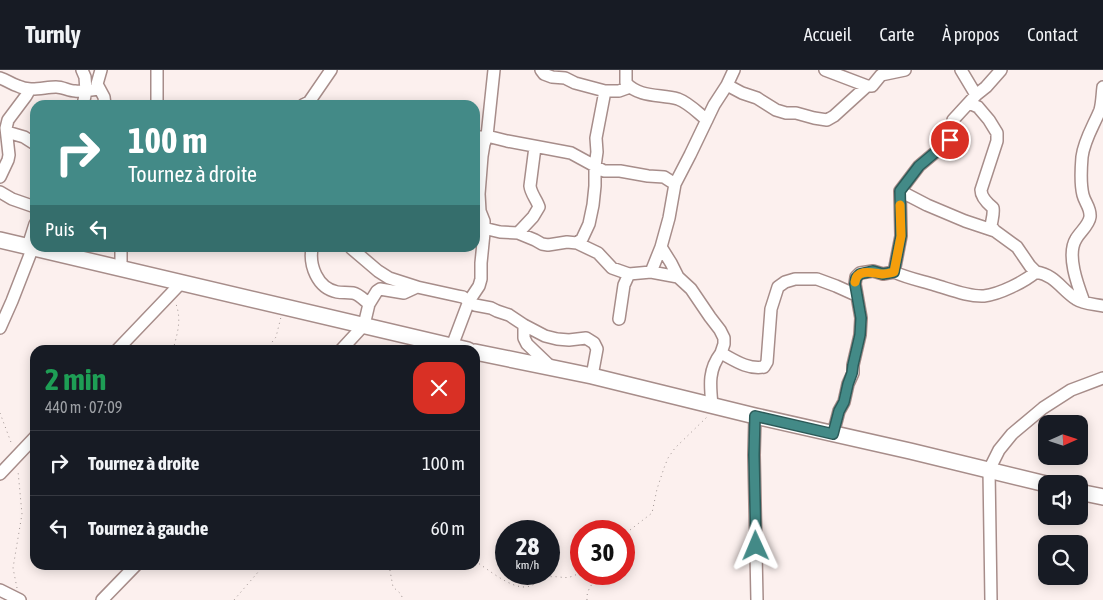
<!DOCTYPE html>
<html lang="fr">
<head>
<meta charset="utf-8">
<style>
  :root { --surface:#171b24; --page:#20242c; --text:#f1f3f6; --muted:#9ea1a6; --line:#363941 }
  body { margin:0; font-family:"Asap Condensed",sans-serif; background:var(--page); color:var(--text); height:100vh; display:flex; flex-direction:column; font-size:19px; white-space:nowrap }
  * { box-sizing:border-box; margin:0 }
  p { font-size:16px; color:var(--muted) }
  .icon { flex:none; width:28px; height:28px; fill:none; stroke:currentColor; stroke-width:2; stroke-linecap:round; stroke-linejoin:round }
  .map { position:relative; flex:1; overflow:hidden }
  .panel { position:absolute; left:30px; top:275px; width:450px; height:225px; display:flex; flex-direction:column; background:var(--surface); border-radius:15px; box-shadow:0 2px 12px #0003 }
  .panel>* { flex:none }
  .hud { position:absolute; left:30px; top:30px; width:450px; height:152px; border-radius:15px; box-shadow:0 2px 12px #0003; background:#438a87; color:#fff; overflow:hidden }
  .needle { width:32px; rotate:87deg }
  .controls { position:absolute; left:1038px; top:345px; display:grid; gap:10px }
  .controls a { display:grid; place-items:center; width:50px; height:50px; border-radius:10px; background:var(--surface); box-shadow:0 2px 12px #0003; font-size:25px }
  .speed { position:absolute; left:495px; top:450px; display:flex; gap:10px; font-size:25px; font-weight:700; text-align:center }
  .speed>* { display:grid; place-content:center; width:65px; height:65px; border-radius:50%; background:var(--surface); box-shadow:0 2px 12px #0003; line-height:1 }
  .speed small { font-size:12px; font-weight:400 }
  .speed .limit { border:8px solid #d22; background:#fff; color:#111 }
  .pin { position:absolute; display:grid; place-items:center; width:42px; height:42px; color:#fff; margin:-21px; border:2px solid #fff; border-radius:50%; box-shadow:0 1px 5px #0007 }
  .me { position:absolute; width:55px; margin:-28px; rotate:359deg; stroke-linejoin:round; filter:drop-shadow(0 0 4px #0008) }
  .turn { display:flex; align-items:center; gap:18px; height:105px; padding:0 15px; font-size:22px }
  .turn .icon { width:65px; height:65px; stroke-width:2.5 }
  .turn b { display:block; font-size:35px; line-height:42px }
  .then { display:flex; align-items:center; height:48px; padding:0 15px; background:#0003; gap:10px; font-size:19px }
  .round { display:grid; place-items:center; flex:none; width:52px; height:52px; border-radius:15px; background:var(--page) }
  .summary { display:flex; align-items:center; justify-content:space-between; height:85px; padding:0 15px }
  h1 { font-size:30px; font-weight:700; line-height:38px; color:#1e9e55 }
  ul { padding:0; list-style:none }
  li { display:flex; align-items:center; gap:15px; height:65px; padding:0 15px; border-top:1px solid var(--line) }
  li div { flex:1 }
  li b { display:block; font-size:19px }
  li em { font-style:normal }
  header { display:flex; align-items:center; gap:30px; box-sizing:border-box; height:70px; padding:0 25px; background:var(--surface); border-bottom:1px solid var(--line) }
  header strong { font-size:24px }
  nav { display:flex; gap:28px; margin-inline-start:auto; font-size:18px }
  .map>svg:first-child { display:block }
  .lines { fill:none; stroke-linecap:round; stroke-linejoin:round }
  .minor-casing { stroke:#a78d8a; stroke-width:14 }
  .major-casing { stroke:#a78d8a; stroke-width:18 }
  .path { stroke:#9e9391; stroke-width:1; stroke-dasharray:1 4; stroke-linecap:butt }
  .minor { stroke:#fff; stroke-width:11 }
  .major { stroke:#fff; stroke-width:15 }
  .route-casing { stroke:#2c5a58; stroke-width:12 }
  .route { stroke:#438a87; stroke-width:9 }
  .slow { stroke:#f59e0b; stroke-width:9 }
</style>
</head>
<body>
<header>
<strong>Turnly</strong>
<nav><a>Accueil</a><a>Carte</a><a>À propos</a><a>Contact</a></nav>
</header>
<div class="map">
<svg width="1103" height="530" viewBox="0 0 1103 530">
  <rect width="100%" height="100%" fill="#fcf0ee"/>
  <g class="lines">
    <defs>
      <path id="minor" d="M82 0 85 7 86 21 83 35
        M101 0 97 14 104 27 105 35
        M157 0V35
        M541 0 544 4 552 7 565 8 575 13 605 21H619L630 17
        M626 0V13C640 28 660 24 678 29 689 33 698 43 707 50
        M734 0 727 15 714 35 690 85 675 114 669 148 661 177 671 193 678 207 691 219 710 247 720 260 724 268V274L721 283C734 290 748 300 764 297L767 292 771 239 778 217 785 212 795 209H817L836 216 856 225
        M825 0 867 16H872L881 5 905 0
        M961 0 976 25
        M0 8C7 10 11 14 18 16 30 22 44 17 56 17 63 17 69 21 75 21 83 22 91 20 99 19
        M727 15 742 23 757 28 776 40 786 43H796L814 48 827 50 834 46 867 16
        M969 33 978 37 989 50 997 63V71L981 120C981 127 987 133 993 138 994 144 992 149 991 156L995 161
        M303 35 309 32 331 0
        M7 62 24 67 35 74
        M475 68 487 66 494 0
        M0 107 8 90 9 85 6 58 8 50 26 26 30 19
        M900 121 927 135 965 151 995 161 1017 177 1030 196 1036 202
        M0 122 12 129 35 137
        M475 156 500 162 518 163 535 170 542 174 548 175 567 172 577 173 598 183 612 198 629 204
        M518 163 533 147 539 137C537 130 531 124 530 116L535 77
        M577 173 582 169 589 154 593 135 595 116V96L597 82 596 68 605 21
        M28 176 35 154
        M312 178C309 195 317 218 337 222 342 223 347 222 353 223 359 224 364 230 369 234
        M351 178 378 201 389 208 417 217
        M121 199V178
        M651 202 678 207
        M894 202C907 208 922 211 935 215 949 219 969 227 984 226 1000 224 1024 212 1036 202 1055 205 1061 219 1076 229 1084 234 1094 234 1103 236
        M1084 232C1078 216 1066 185 1076 169 1080 162 1089 155 1090 147 1091 138 1085 133 1083 125 1080 113 1081 99 1082 87 1084 70 1094 55 1100 40 1102 33 1102 25 1103 17
        M619 249 624 215 629 204 651 202 661 177
        M524 255V268L527 274 551 297
        M0 258 12 231 33 177
        M452 276 469 231 479 216 481 209V193L484 163V151L480 141 479 124 482 86 484 74 487 66 507 71 571 83 604 101H620L648 106 664 107 675 114
        M117 280 182 212
        M341 280 364 255 369 234 377 221 380 219 404 223 417 217 458 226 463 227 475 235 491 238 497 241 509 245 524 255 545 266 557 269 569 270 586 268 594 273 597 279 592 306
        M712 335C710 315 708 300 721 283
        M755 346 754 385 757 530
        M833 364 839 341 844 332 848 314 853 303V295L860 265 861 248 855 214 856 207 860 203 873 201 883 204 894 202 901 166 900 121 919 96 950 70 953 50 976 25 986 17 1001 0
        M0 404 35 367
        M0 520 20 530
        M102 530 136 495
        M991 530 989 400 999 380 1012 364 1043 338 1071 320 1103 308"/>
      <path id="major" d="M0 170 468 280
        M475 282 592 306 755 346 910 381 1046 414
        M1079 422 1103 427"/>
    </defs>
    <use href="#minor" class="minor-casing"/>
    <use href="#major" class="major-casing"/>
    <path class="path" d="M173 280C177 264 182 251 176 234
      M266 280 276 267 281 247
      M0 343 12 375
      M624 468 630 460 652 443 657 419 664 398 668 388 675 378 707 347
      M475 491C488 499 514 522 530 516 536 514 541 508 547 507 564 505 564 512 581 502
      M389 495 393 517 401 524 403 530
      M17 518 13 498 22 444 18 401
      M234 530 259 501 265 495
      M587 530C586 519 594 512 600 504"/>
    <use href="#minor" class="minor"/>
    <use href="#major" class="major"/>
  </g>
  <g class="lines">
    <defs>
      <path id="route" d="M756 476 754 385 755 346 833 364 839 341 844 332 848 314 852 303 853 295 860 265 861 248 855 214 856 208 860 204 873 201 883 204 894 202 901 166 900 121 919 96 950 70"/>
    </defs>
    <use href="#route" class="route-casing"/>
    <use href="#route" class="route"/>
    <path class="slow" d="M855 212C857 198 873 203 882 204 886 204 890 203 894 202L901 166 900 135"/>
  </g>
</svg>
<div class="controls">
<a><svg class="needle" viewBox="-14 -14 28 28"><path d="M0-13l5 13h-10z" fill="#e53935"/><path d="M0 13l5-13h-10z" fill="#9ea1a6"/></svg></a>
<a><svg class="icon" aria-label="sound" viewBox="0 0 24 24"><path d="M4 9h4l5-4v14l-5-4H4zM17 9q2 3 0 6"/></svg></a>
<a><svg class="icon" aria-label="search" viewBox="0 0 24 24"><circle cx="10" cy="10" r="6"/><path d="M15 15l6 6"/></svg></a>
</div>
<div class="speed"><div>28<small>km/h</small></div><div class="limit">30</div></div>
<div class="pin" style="left:950px;top:70px;background:#d93025"><svg class="icon" aria-label="arrive" viewBox="0 0 24 24"><path d="M6 21V4h12l-3 4 3 4H6"/></svg></div>
<svg class="me" style="left:756px;top:476px" viewBox="-20 -20 40 40"><path d="M0-17L14 15 0 8-14 15z" fill="#438a87" stroke="#fff" stroke-width="4"/></svg>
<div class="hud">
<div class="turn"><svg class="icon" aria-label="right" viewBox="0 0 24 24"><path d="M7 20v-9h11M14 6l5 5-5 5"/></svg><div><b>100 m</b>Tournez à droite</div></div>
<div class="then">Puis<svg class="icon" aria-label="left" viewBox="0 0 24 24"><path d="M17 20v-9H6M10 6l-5 5 5 5"/></svg></div>
</div>
<section class="panel">
<div class="summary"><div><h1>2 min</h1><p>440 m · 07:09</p></div><a class="round" style="background:#d93025;color:#fff"><svg class="icon" aria-label="close" viewBox="0 0 24 24"><path d="M6 6l12 12M18 6L6 18"/></svg></a></div>
<ul>
<li><svg class="icon" aria-label="right" viewBox="0 0 24 24"><path d="M7 20v-9h11M14 6l5 5-5 5"/></svg><div><b>Tournez à droite</b></div><em>100 m</em></li>
<li><svg class="icon" aria-label="left" viewBox="0 0 24 24"><path d="M17 20v-9H6M10 6l-5 5 5 5"/></svg><div><b>Tournez à gauche</b></div><em>60 m</em></li>
</ul>
</section>
</div>
</body>
</html>
